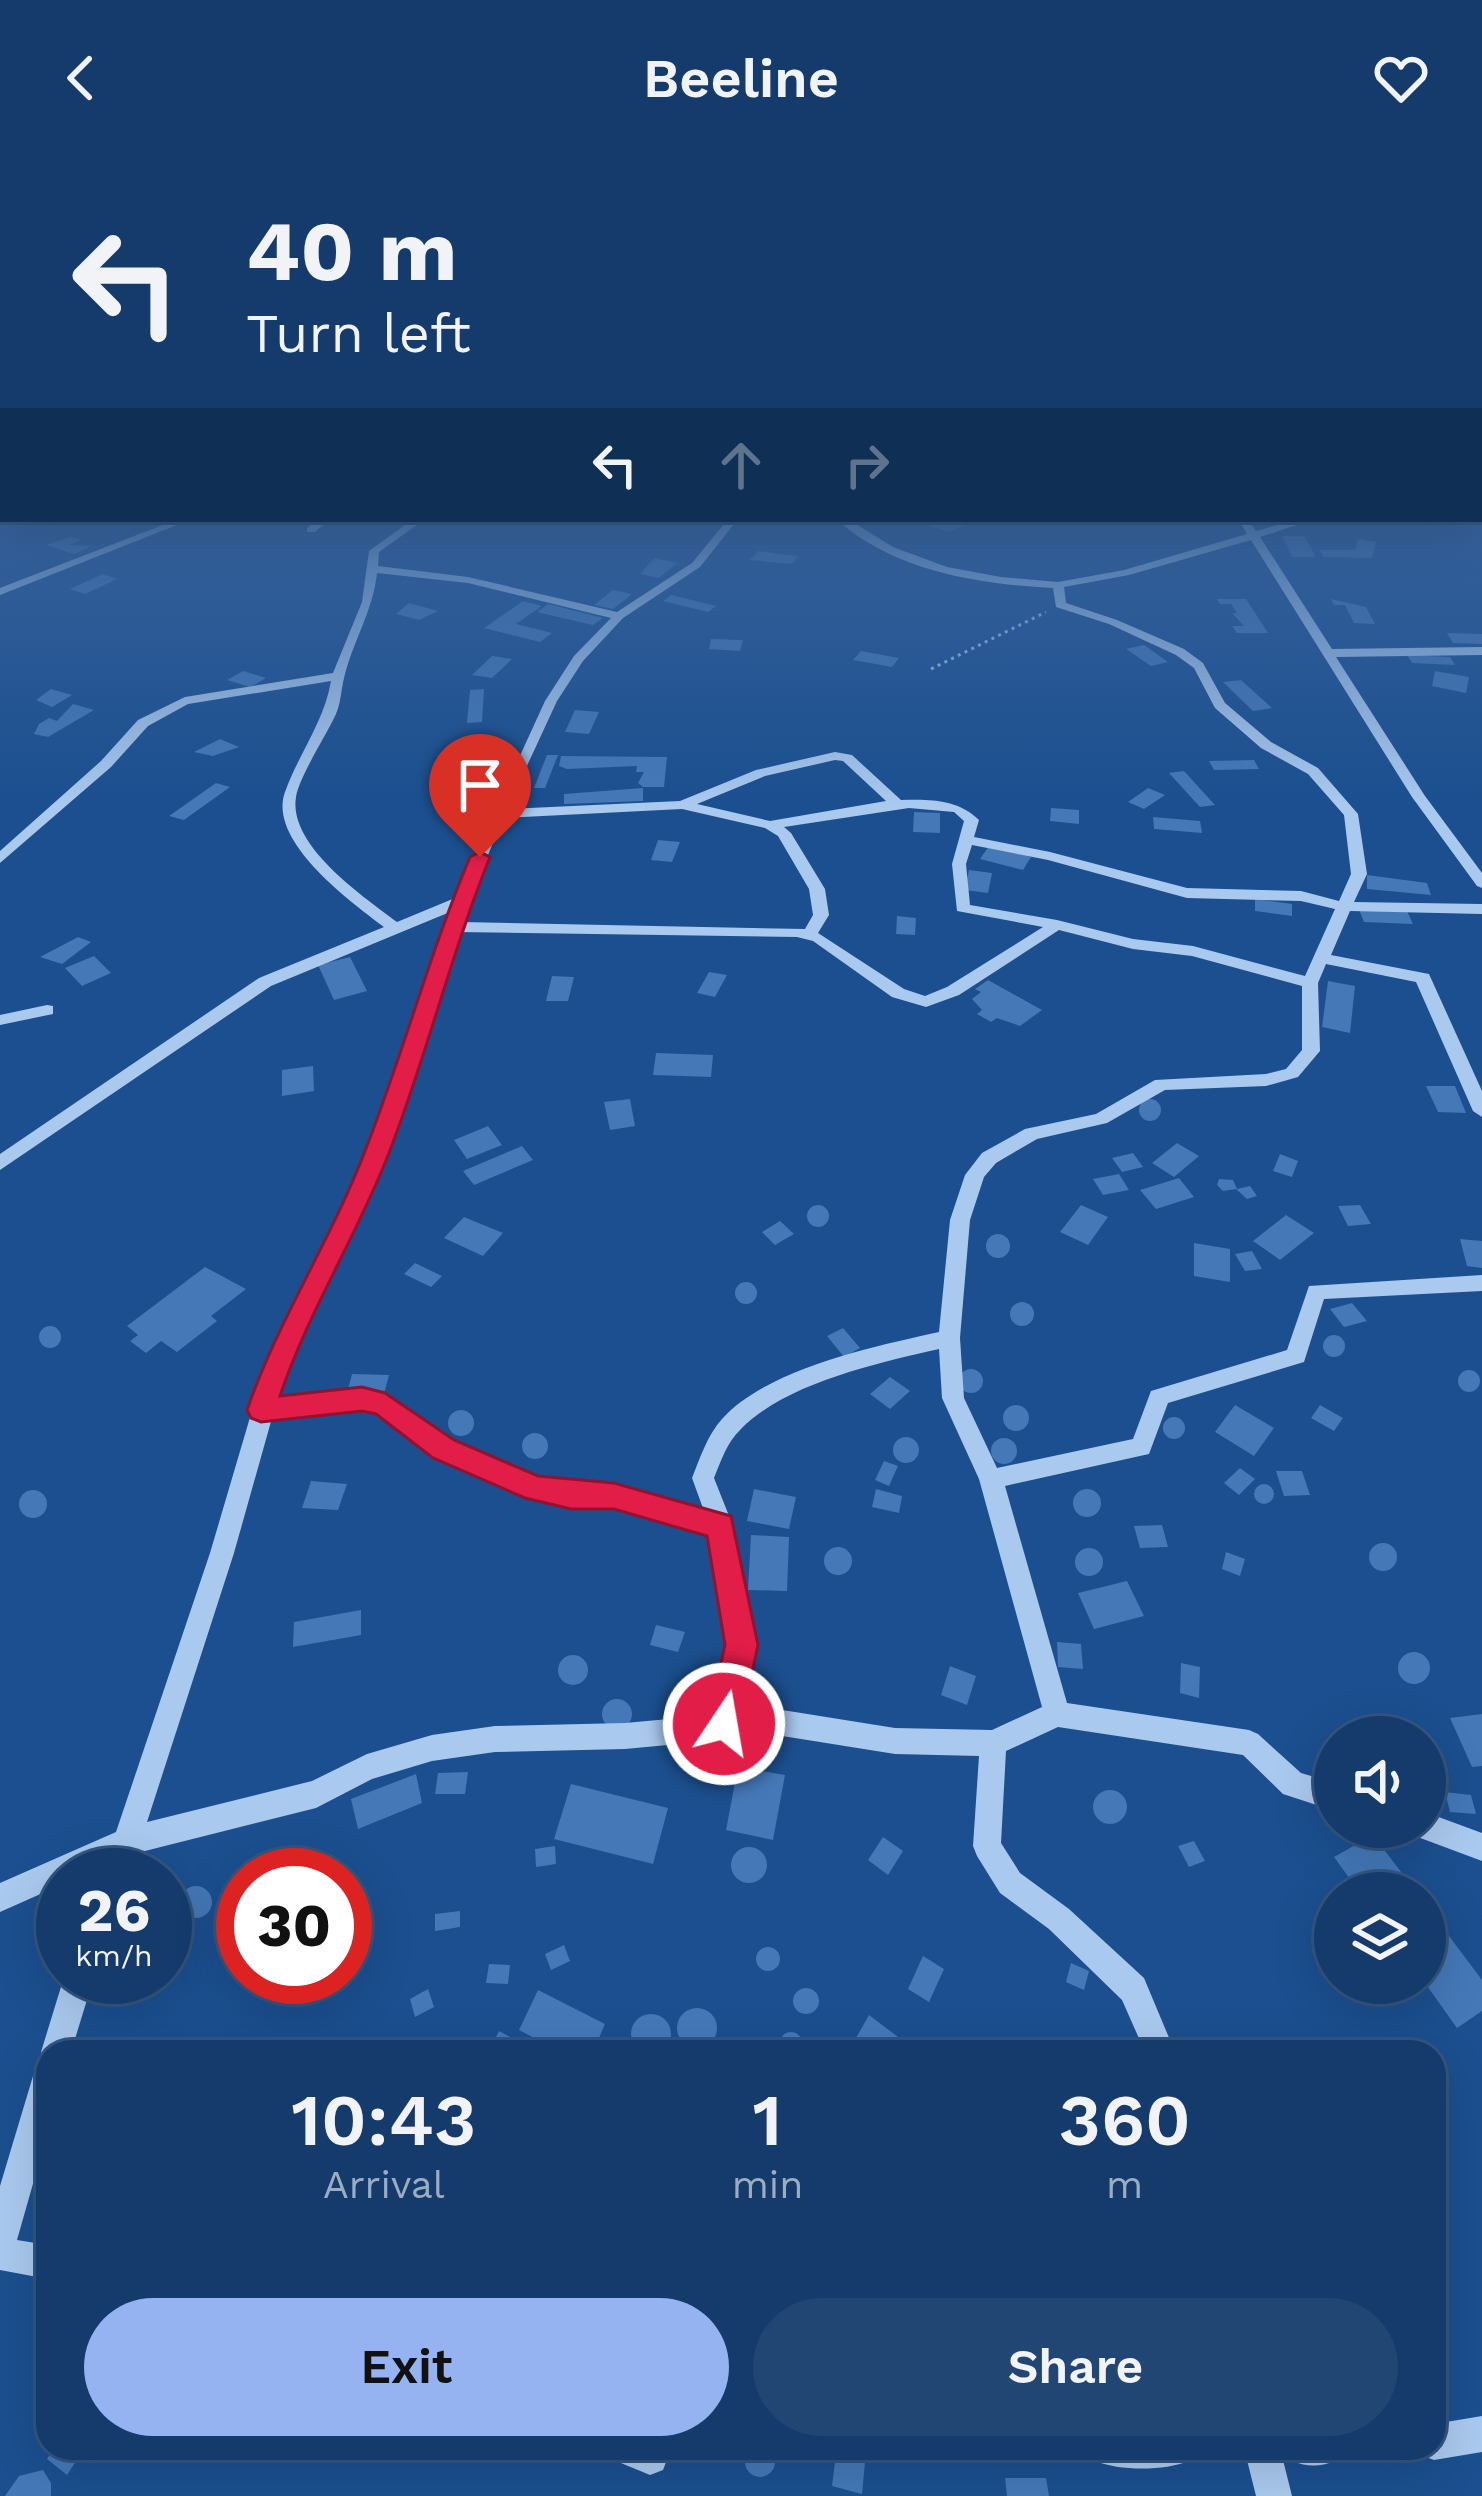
<!DOCTYPE html>
<html lang="en">
<head>
<meta charset="utf-8">
<style>
  :root { --surface:#143b6b; --page:#214673; --text:#f1f3f6; --muted:#9dadc1; --line:#33557e; --accent:#95b2f1 }
  body { margin:0; font-family:"Work Sans",sans-serif; background:var(--page); color:var(--text); height:100vh; display:flex; flex-direction:column; font-size:45px; white-space:nowrap }
  * { box-sizing:border-box; margin:0 }
  p { font-size:39px; color:var(--muted) }
  .icon { flex:none; width:66px; height:66px; fill:none; stroke:currentColor; stroke-width:2; stroke-linecap:round; stroke-linejoin:round }
  .map { position:relative; flex:1; overflow:hidden }
  .sheet { position:absolute; left:36px; top:1884px; width:1410px; height:420px; display:flex; flex-direction:column; background:var(--surface); border-radius:36px; box-shadow:0 12px 48px #0002,0 0 0 3px var(--line) }
  .sheet>* { flex:none }
  .banner { position:absolute; left:0px; top:0px; width:1482px; height:366px; box-shadow:0 12px 48px #0002,0 0 0 3px var(--line); background:#143b6b; color:var(--text); overflow:hidden }
  .fabs { position:absolute; left:1314px; top:1560px; display:grid; gap:24px }
  .fabs a { display:grid; place-items:center; width:132px; height:132px; border-radius:50%; background:var(--surface); box-shadow:0 12px 48px #0002,0 0 0 3px var(--line); font-size:60px }
  .speed { position:absolute; left:36px; top:1692px; display:flex; gap:24px; font-size:60px; font-weight:700; text-align:center }
  .speed>* { display:grid; place-content:center; width:156px; height:156px; border-radius:50%; background:var(--surface); box-shadow:0 12px 48px #0002,0 0 0 3px var(--line); line-height:1 }
  .speed small { font-size:30px; font-weight:400 }
  .speed .limit { border:18px solid #d22; background:#fff; color:#111 }
  .pin { position:absolute; display:grid; place-items:center; width:102px; height:102px; color:#fff; margin:-123px -51px; border-radius:50% 50% 50% 0; rotate:-45deg; box-shadow:0 0 12px #0007 }
  .pin .icon { rotate:45deg }
  .me { position:absolute; width:132px; margin:-66px; rotate:12deg; stroke-linejoin:round; filter:drop-shadow(0 0 9px #0008) }
  .turn { display:flex; align-items:center; gap:42px; height:252px; padding:0 48px; font-size:54px }
  .turn .icon { width:156px; height:156px; stroke-width:2.5 }
  .turn b { display:block; font-size:84px; line-height:102px }
  .lanes { display:flex; align-items:center; height:114px; padding:0 48px; background:#0003; justify-content:center; gap:60px; direction:ltr }
  .lanes .off { opacity:.35 }
  .eta { display:flex; justify-content:space-evenly; align-items:center; height:204px; text-align:center }
  .eta b { font-size:72px; font-weight:600; line-height:84px }
  .button { display:flex; gap:24px; margin-top:auto; padding:24px 48px }
  .button a { flex:1; height:138px; border-radius:72px; background:var(--accent); color:#111; font-size:48px; font-weight:600; line-height:138px; text-align:center }
  .button a+a { background:var(--page); color:var(--text) }
  header { display:flex; justify-content:space-between; align-items:center; height:156px; padding:0 48px; background:var(--surface); font-size:54px; font-weight:600 }
  .map>svg:first-child { display:block }
  .building { fill:#4478b7 }
  .lines { fill:none; stroke-linecap:round; stroke-linejoin:round }
  .path { stroke:#a9c9ee; stroke-width:3; stroke-dasharray:3 4.5; stroke-linecap:butt }
  .minor { fill:#a9c9ee; fill-rule:evenodd }
  .route { fill:#e11d48; stroke:#92132f; stroke-width:3 }
</style>
</head>
<body>
<header><svg class="icon" aria-label="back" viewBox="0 0 24 24"><path d="M15 5l-7 7 7 7"/></svg>Beeline<svg class="icon" aria-label="heart" viewBox="0 0 24 24"><path d="M12 20l-8-8c-3-5 5-10 8-4 3-6 11-1 8 4z"/></svg></header>
<div class="map">
<svg width="1482" height="2340" viewBox="0 0 1482 2340">
  <rect width="100%" height="100%" fill="#1b4f8f"/>
  <path class="building" d="M932 363H955L967 368 949 376 921 367Z
    M1282 380H1304L1316 401H1292Z
    M70 381 81 384 69 389 92 390 74 398 46 389Z
    M1358 383 1376 386 1372 402 1324 401 1320 394H1355Z
    M758 395 779 398 798 400 792 408 750 404Z
    M654 402 677 407 659 422 640 418Z
    M103 418 117 423 85 438 70 433Z
    M613 434 632 438 613 453 594 449Z
    M671 439 716 450 708 456 663 445Z
    M1217 443H1246L1268 477H1237L1232 470H1244L1232 457H1237L1231 448H1220Z
    M1331 443 1366 451 1375 468 1354 467 1345 449H1334Z
    M523 445 542 450 516 468 552 477 540 486 484 472Z
    M409 447 438 455 419 464 396 458Z
    M548 448 603 462 593 469 537 456Z
    M1447 477 1482 478V488L1453 487Z
    M711 483 743 484 740 495 709 493Z
    M1144 489 1168 506 1151 510 1126 493Z
    M861 495 899 502 892 511 853 504Z
    M1407 499 1450 501 1455 509 1412 507Z
    M492 500 512 503 492 522 472 519Z
    M243 515 266 522 250 531 227 524Z
    M1435 515 1469 521 1466 537 1432 530Z
    M1241 524 1272 552 1253 555 1223 526Z
    M51 533 72 539 52 551 36 544Z
    M484 533 482 566 467 567 470 534Z
    M73 548 94 554 48 581 34 578 39 568 49 562 57 565Z
    M575 554 599 556 589 578 565 576Z
    M220 583 239 591 213 600 194 596Z
    M547 599H558L545 632H534Z
    M561 600 667 601 664 631H643L638 627 644 616H636L637 610 567 613 559 610Z
    M1254 604 1259 613 1214 614 1209 605Z
    M1184 615 1215 649 1200 651 1169 617Z
    M216 627 230 631 184 664 169 660Z
    M643 632V645L564 648V638Z
    M1148 632 1165 639 1144 653 1128 646Z
    M1051 652 1079 654V668L1050 665Z
    M914 656 940 657V677L913 676Z
    M1153 661 1200 665 1202 677 1154 673Z
    M658 684 680 686 672 706 651 704Z
    M989 690 1031 701 1023 714 980 703Z
    M969 714 992 717 988 737 965 734Z
    M1367 719 1427 727 1431 739 1367 733Z
    M1255 743 1292 748V760L1255 755Z
    M1358 751 1406 753 1413 768 1364 766Z
    M897 760 916 762 915 779 896 778Z
    M78 781 91 786 62 808 40 801Z
    M94 800 111 817 82 830 65 812Z
    M350 801 367 835 334 844 318 809Z
    M709 816 727 819 715 841 697 837Z
    M552 820 574 821 568 845H546Z
    M988 824 1042 854 1020 870 997 862 991 866 977 858 982 854 972 843 981 836 975 833Z
    M1328 825 1355 830 1350 877 1322 871Z
    M656 897 713 899 711 921 653 919Z
    M313 910 314 935 282 940V914Z
    M1426 930H1455L1466 957 1438 956Z
    M1139 954a11 11 0 1 1 22 0a11 11 0 1 1-22 0Z
    M630 943 635 970 610 974 604 946Z
    M488 970 502 989 467 1003 454 984Z
    M1177 987 1199 1000 1174 1021 1152 1007Z
    M522 990 533 1004 474 1029 463 1015Z
    M1133 997 1143 1011 1122 1016 1112 1002Z
    M1280 998 1298 1005 1292 1021 1273 1015Z
    M1119 1018 1129 1034 1103 1039 1093 1023Z
    M1179 1022 1194 1041 1156 1053 1140 1034Z
    M1219 1023 1233 1024 1237 1033 1250 1030 1257 1040 1247 1043 1236 1033 1223 1035 1217 1029Z
    M1081 1049 1108 1061 1088 1089 1060 1076Z
    M1360 1049 1371 1068 1348 1070 1338 1050Z
    M807 1060a11 11 0 1 1 22 0a11 11 0 1 1-22 0Z
    M1286 1059 1314 1077 1280 1104 1253 1085Z
    M464 1061 503 1077 483 1100 444 1082Z
    M780 1065 794 1078 775 1089 762 1076Z
    M986 1090a12 12 0 1 1 24 0a12 12 0 1 1-24 0Z
    M1460 1083 1482 1085V1112L1467 1110Z
    M1194 1087 1230 1093V1126L1194 1120Z
    M1252 1095 1262 1113 1245 1115 1235 1098Z
    M415 1107 442 1120 431 1131 404 1118Z
    M205 1111 246 1133 211 1160 217 1165 177 1196 161 1185 146 1197 130 1185 138 1179 127 1170Z
    M735 1137a11 11 0 1 1 22 0a11 11 0 1 1-22 0Z
    M1010 1158a12 12 0 1 1 24 0a12 12 0 1 1-24 0Z
    M1352 1147 1367 1165 1344 1171 1330 1153Z
    M39 1181a11 11 0 1 1 22 0a11 11 0 1 1-22 0Z
    M843 1172 860 1192 844 1201 827 1180Z
    M1323 1190a11 11 0 1 1 22 0a11 11 0 1 1-22 0Z
    M959 1225a12 12 0 1 1 24 0a12 12 0 1 1-24 0Z
    M1458 1225a11 11 0 1 1 22 0a11 11 0 1 1-22 0Z
    M352 1218 389 1219 383 1242 346 1241Z
    M890 1221 910 1235 890 1253 870 1238Z
    M1235 1249 1274 1272 1254 1300 1215 1276Z
    M1320 1249 1343 1262 1334 1275 1311 1262Z
    M1003 1262a13 13 0 1 1 26 0a13 13 0 1 1-26 0Z
    M448 1267a13 13 0 1 1 26 0a13 13 0 1 1-26 0Z
    M1163 1272a11 11 0 1 1 22 0a11 11 0 1 1-22 0Z
    M522 1290a13 13 0 1 1 26 0a13 13 0 1 1-26 0Z
    M893 1294a13 13 0 1 1 26 0a13 13 0 1 1-26 0Z
    M991 1295a13 13 0 1 1 26 0a13 13 0 1 1-26 0Z
    M884 1305 898 1310 889 1330 875 1324Z
    M1240 1312 1255 1323 1239 1339 1224 1327Z
    M1276 1315H1302L1310 1339 1284 1340Z
    M311 1325 347 1328 338 1354 302 1352Z
    M1254 1338a10 10 0 1 1 20 0a10 10 0 1 1-20 0Z
    M754 1333 796 1341 789 1373 747 1365Z
    M876 1333 902 1340 899 1357 872 1351Z
    M1073 1347a14 14 0 1 1 28 0a14 14 0 1 1-28 0Z
    M19 1348a14 14 0 1 1 28 0a14 14 0 1 1-28 0Z
    M1162 1369 1168 1391 1140 1392 1134 1370Z
    M751 1379 789 1381 787 1435 748 1434Z
    M1369 1401a14 14 0 1 1 28 0a14 14 0 1 1-28 0Z
    M824 1405a14 14 0 1 1 28 0a14 14 0 1 1-28 0Z
    M1075 1406a14 14 0 1 1 28 0a14 14 0 1 1-28 0Z
    M1226 1396 1245 1403 1240 1420 1222 1413Z
    M1127 1425 1144 1460 1094 1473 1078 1437Z
    M361 1454V1479L293 1491 294 1466Z
    M656 1469 685 1476 678 1496 650 1489Z
    M1057 1486 1081 1488 1083 1513 1058 1511Z
    M1398 1512a16 16 0 1 1 32 0a16 16 0 1 1-32 0Z
    M558 1514a15 15 0 1 1 30 0a15 15 0 1 1-30 0Z
    M1181 1507 1200 1511 1199 1542 1180 1537Z
    M950 1510 976 1520 967 1549 941 1539Z
    M602 1558a15 15 0 1 1 30 0a15 15 0 1 1-30 0Z
    M1482 1558V1610L1472 1611 1450 1562Z
    M738 1611 785 1619 773 1684 726 1674Z
    M468 1616 465 1638H435L438 1617Z
    M416 1618 422 1647 358 1673 351 1643Z
    M571 1628 668 1652 653 1708 554 1683Z
    M1093 1651a17 17 0 1 1 34 0a17 17 0 1 1-34 0Z
    M1445 1636 1471 1639 1476 1658 1450 1656Z
    M1373 1679 1417 1737H1360L1334 1701Z
    M883 1681 903 1695 888 1719 868 1704Z
    M1194 1685 1205 1705 1189 1711 1178 1690Z
    M555 1690 556 1708 536 1711 535 1693Z
    M731 1709a18 18 0 1 1 36 0a18 18 0 1 1-36 0Z
    M180 1746a16 16 0 1 1 32 0a16 16 0 1 1-32 0Z
    M1425 1748 1482 1824V1855L1457 1872 1425 1827Z
    M460 1755V1771L435 1775V1758Z
    M564 1789 570 1805 551 1814 545 1798Z
    M756 1803a12 12 0 1 1 24 0a12 12 0 1 1-24 0Z
    M923 1800 944 1813 929 1846 908 1833Z
    M1071 1807 1089 1815 1084 1834 1066 1826Z
    M489 1808 510 1809 508 1828 486 1827Z
    M793 1845a13 13 0 1 1 26 0a13 13 0 1 1-26 0Z
    M428 1833 434 1851 415 1861 410 1843Z
    M538 1834 605 1868 593 1896H561L519 1874Z
    M677 1872a20 20 0 1 1 40 0a20 20 0 1 1-40 0Z
    M631 1878a20 20 0 1 1 40 0a20 20 0 1 1-40 0Z
    M869 1859 906 1887 902 1896H848Z
    M499 1875 538 1896H489Z
    M780 1887a11 11 0 1 1 22 0a11 11 0 1 1-22 0Z
    M745 2306a15 15 0 1 1 30 0a15 15 0 1 1-30 0Z
    M54 2292 82 2296 67 2319 47 2303Z
    M836 2298 865 2306 862 2338 832 2330Z
    M43 2314 51 2327V2340H5L19 2320Z
    M1005 2322H1046L1049 2340H1007Z"/>
  <g class="lines">
    <path class="path" d="M931 513 1046 456"/>
    <path class="minor" d="M3 326V333L0 334V327Z
      M1479 329 1482 330V336L1479 335Z
      M178 363H192L0 439V432Z
      M318 363H330L315 376H307V372Z
      M413 363H425L379 396 378 410 468 421 617 456 692 407 728 363H738L700 411 623 462 583 505 557 545 507 653 680 645 756 614 835 596 852 599 901 644C930 643 958 643 979 664L974 681 1050 696 1187 732 1301 735 1339 745 1351 718 1344 659 1308 618 1261 592 1215 552 1194 512 1176 499 1109 468 1056 451 1053 432C977 428 894 415 836 363H848L893 391 947 411 1001 421 1058 426 1124 414 1247 378 1238 363H1248L1256 375 1299 363H1315L1260 381 1332 493 1482 491V499L1336 501 1425 640 1482 717V732L1477 730 1412 641 1251 384 1129 419 1064 431 1066 447 1117 464 1184 493 1203 507 1225 547 1271 586 1318 612 1358 658 1367 718 1354 746 1482 748V758L1350 755 1331 799 1429 818 1482 935V961L1473 955 1416 826 1326 808 1318 827 1320 895 1298 921 1266 930 1165 934 1107 967 1037 983 996 1007 984 1021 970 1064 960 1182 964 1242 997 1312 1133 1283 1151 1235 1287 1194 1309 1130 1482 1119V1135L1324 1143 1304 1206 1168 1247 1149 1298 1005 1330 1067 1547 1249 1574 1258 1578 1301 1617 1335 1627V1655L1283 1638 1243 1599 1058 1571 1006 1595 1001 1687 1020 1717 1069 1753 1144 1822 1175 1896H1145L1122 1844 1049 1773 1000 1737 977 1700 973 1690 979 1600 895 1598 776 1579 625 1593 495 1596 432 1605 372 1623 316 1652 137 1697 130 1719H102L105 1709 84 1719H63V1728L0 1756V1727L116 1676 210 1397 266 1207 367 1000 436 812 443 771 450 756 271 830 0 1014V998L259 822 384 771C351 746 267 685 285 636 299 597 324 566 331 525L188 548 148 570 111 611 0 707V695L101 605 138 564 185 541 333 517 362 446 369 395ZM377 417 468 427 611 462 574 500 545 545 455 742 397 766C364 741 288 690 296 641 299 621 327 578 336 558 341 546 341 534 344 522 353 485 373 455 377 417ZM835 604 843 605 886 645 770 665 697 648 765 620ZM909 652 954 656 964 665 952 708 957 755 1043 771 947 831 925 840 904 833 818 777 829 759 825 733 791 677 784 671ZM682 653 765 672 778 680 809 733 813 759 805 773 461 766 503 662ZM972 689 1048 704 1187 742 1301 745 1335 753 1305 820 1193 790 1133 783 1057 764 970 749 966 708ZM1059 774 1133 793 1192 800 1302 830V894L1286 913 1266 918 1155 924 1096 958 1025 973 982 997 965 1019 950 1064 939 1176C876 1190 766 1213 722 1263 707 1280 700 1302 692 1322L704 1355 614 1330 571 1329 538 1322 451 1286 385 1240 362 1234 278 1243 288 1207 385 1000 452 812 458 776 797 781 813 785 892 841 926 851 959 839ZM939 1193 942 1242 979 1323 1042 1551 992 1574 895 1572 776 1553 740 1556 754 1489 733 1370 714 1322C721 1305 727 1286 741 1273 786 1227 878 1207 939 1193ZM362 1252 378 1256 435 1300 528 1339 571 1349 614 1350 710 1377 728 1489 713 1559 625 1567 495 1570 432 1579 367 1598 312 1625 147 1666 234 1397 272 1262Z
      M47 849 53 850V858L0 869V859Z
      M1425 1656 1482 1677V1705L1415 1680 1412 1671H1425Z
      M64 1821H94L71 1896H48V1975L17 2084 48 2089V2123L0 2114V2030L33 1920 37 1909 45 1906 41 1896Z
      M1482 2260V2296L1434 2304 1421 2299 1419 2292H1434V2268Z
      M611 2292H664L668 2301 663 2314 650 2319 616 2305Z
      M1090 2292H1194L1189 2305C1164 2315 1120 2315 1095 2305Z
      M1244 2292H1280L1292 2340H1256Z
      M1287 2292H1340L1335 2305C1319 2311 1308 2311 1292 2305Z"/>
  </g>
  <linearGradient id="sky" x2="0" y2="1"><stop stop-color="#0f2b4f"/><stop offset="0.5" stop-color="#39639b"/><stop offset="1" stop-color="#39639b" stop-opacity="0"/></linearGradient>
  <rect width="1482" height="648" fill="url(#sky)"/>
  <path class="route" d="M480 696 490 701C451 798 427 899 389 997 357 1080 308 1156 280 1240L362 1231 385 1237 454 1284 538 1320 614 1327 731 1360 758 1489 741 1568 736 1580 724 1585 712 1580 707 1568 725 1489 707 1380 614 1353H571L525 1342 433 1302 376 1258 362 1255 261 1266 251 1262 247 1254C278 1164 331 1084 365 995 403 898 430 796 470 701Z"/>
</svg>
<div class="fabs">
<a><svg class="icon" aria-label="sound" viewBox="0 0 24 24"><path d="M4 9h4l5-4v14l-5-4H4zM17 9q2 3 0 6"/></svg></a>
<a><svg class="icon" aria-label="layers" viewBox="0 0 24 24"><path d="M12 4l9 5-9 5-9-5zM3 14l9 5 9-5"/></svg></a>
</div>
<div class="speed"><div>26<small>km/h</small></div><div class="limit">30</div></div>
<div class="pin" style="left:480px;top:701px;background:#d93025"><svg class="icon" aria-label="arrive" viewBox="0 0 24 24"><path d="M6 21V4h12l-3 4 3 4H6"/></svg></div>
<svg class="me" style="left:724px;top:1568px" viewBox="-20 -20 40 40"><circle r="17" fill="#e11d48" stroke="#fff" stroke-width="3"/><path d="M0-11L8 9 0 5-8 9z" fill="#fff"/></svg>
<div class="banner">
<div class="turn"><svg class="icon" aria-label="left" viewBox="0 0 24 24"><path d="M17 20v-9H6M10 6l-5 5 5 5"/></svg><div><b>40 m</b>Turn left</div></div>
<div class="lanes"><svg class="icon" aria-label="left" viewBox="0 0 24 24"><path d="M17 20v-9H6M10 6l-5 5 5 5"/></svg><svg class="icon off" aria-label="ahead" viewBox="0 0 24 24"><path d="M12 20V5M6 11l6-6 6 6"/></svg><svg class="icon off" aria-label="right" viewBox="0 0 24 24"><path d="M7 20v-9h11M14 6l5 5-5 5"/></svg></div>
</div>
<section class="sheet">
<div class="eta">
<div><b>10:43</b><p>Arrival</p></div>
<div><b>1</b><p>min</p></div>
<div><b>360</b><p>m</p></div>
</div>
<div class="button"><a>Exit</a><a>Share</a></div>
</section>
</div>
</body>
</html>
